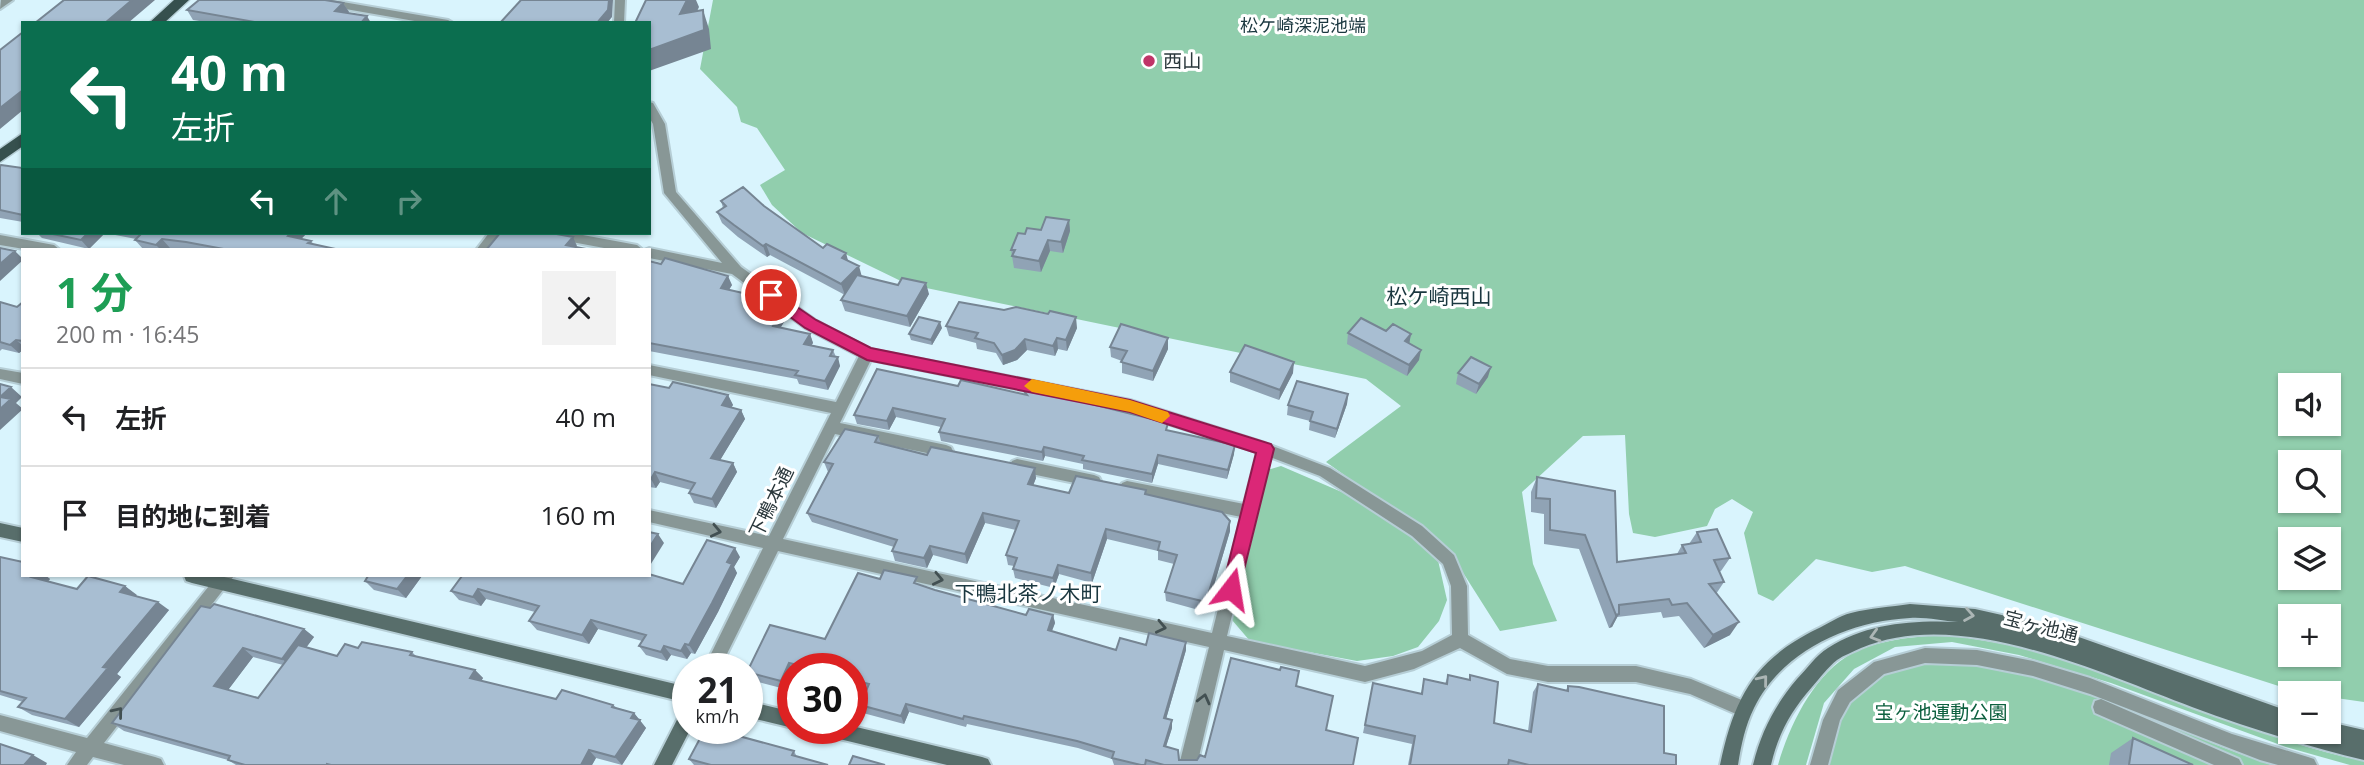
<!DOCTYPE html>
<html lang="ja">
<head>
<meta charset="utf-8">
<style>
  :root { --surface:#fff; --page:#f2f2f2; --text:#202124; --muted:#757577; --line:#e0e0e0 }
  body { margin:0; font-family:"Open Sans","Noto Sans JP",sans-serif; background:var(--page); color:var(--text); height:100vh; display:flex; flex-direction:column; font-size:26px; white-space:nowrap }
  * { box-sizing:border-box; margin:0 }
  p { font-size:23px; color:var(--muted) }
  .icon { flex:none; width:38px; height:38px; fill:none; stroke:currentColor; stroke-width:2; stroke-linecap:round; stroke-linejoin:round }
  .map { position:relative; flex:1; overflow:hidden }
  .side { position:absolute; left:21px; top:248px; width:630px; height:329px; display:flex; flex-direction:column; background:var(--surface); border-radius:0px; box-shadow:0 2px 5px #0004 }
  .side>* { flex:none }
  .banner { position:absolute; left:21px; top:21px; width:630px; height:214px; border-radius:0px; box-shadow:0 2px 5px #0004; background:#0b6e4f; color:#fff; overflow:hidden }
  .tools { position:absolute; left:2278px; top:373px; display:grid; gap:14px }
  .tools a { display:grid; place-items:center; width:63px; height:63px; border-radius:0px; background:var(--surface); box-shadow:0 2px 5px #0004; font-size:35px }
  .speed { position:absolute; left:672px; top:653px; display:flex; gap:14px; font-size:35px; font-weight:700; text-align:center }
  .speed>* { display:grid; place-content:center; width:91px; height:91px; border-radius:50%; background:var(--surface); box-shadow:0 2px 5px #0004; line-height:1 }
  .speed small { font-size:18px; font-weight:400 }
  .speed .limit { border:10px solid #d22; background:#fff; color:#111 }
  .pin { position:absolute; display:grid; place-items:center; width:60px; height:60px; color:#fff; margin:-30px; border:4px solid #fff; border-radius:50%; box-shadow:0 2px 7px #0007 }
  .me { position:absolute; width:77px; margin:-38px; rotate:14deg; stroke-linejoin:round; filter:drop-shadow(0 0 5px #0008) }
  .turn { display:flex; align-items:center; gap:24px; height:147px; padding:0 35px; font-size:32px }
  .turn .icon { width:91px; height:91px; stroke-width:2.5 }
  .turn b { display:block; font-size:49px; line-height:60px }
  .lanes { display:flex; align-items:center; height:66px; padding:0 35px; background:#0003; justify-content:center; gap:35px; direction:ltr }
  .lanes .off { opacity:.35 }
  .round { display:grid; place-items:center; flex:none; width:74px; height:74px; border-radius:0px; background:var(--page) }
  .summary { display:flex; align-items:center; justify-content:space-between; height:119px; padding:0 35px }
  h1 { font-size:42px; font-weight:700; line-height:52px; color:#1e9e55 }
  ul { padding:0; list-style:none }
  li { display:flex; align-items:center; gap:21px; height:98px; padding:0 35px; border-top:2px solid var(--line) }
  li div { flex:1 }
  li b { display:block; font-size:26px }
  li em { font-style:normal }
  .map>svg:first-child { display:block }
  .green { fill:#91cead; fill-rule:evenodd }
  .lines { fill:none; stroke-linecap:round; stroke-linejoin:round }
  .street-casing { stroke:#b6ced6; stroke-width:4 }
  .secondary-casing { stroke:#b6ced6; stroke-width:4 }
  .primary-casing { stroke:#b6ced6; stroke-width:3 }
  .street { fill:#889796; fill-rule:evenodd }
  .secondary { fill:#586e6b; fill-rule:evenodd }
  .primary { fill:#36504e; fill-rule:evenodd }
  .wall { fill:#90a3b5; fill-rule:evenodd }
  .shaded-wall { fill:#768593 }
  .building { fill:#a8bed2; stroke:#768593; stroke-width:2 }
  .oneway { stroke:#425052 }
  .oneway2 { stroke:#acb6b5 }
  .route { fill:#db2777; stroke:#8e194d; stroke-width:2 }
  .slow { fill:#f59e0b }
  .poi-dot { fill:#c03468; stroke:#fff; stroke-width:2.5 }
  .labels { text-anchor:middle; stroke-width:6; stroke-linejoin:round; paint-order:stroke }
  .far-neighbourhood-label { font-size:18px; fill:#1a373f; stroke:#fff }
  .poi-label { font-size:19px; fill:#2b383c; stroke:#fff; text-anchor:start }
  .street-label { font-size:19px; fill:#2b383c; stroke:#fff }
  .park-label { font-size:19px; fill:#0d603f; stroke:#fff }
  .neighbourhood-label { font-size:21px; fill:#1a373f; stroke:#fff }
</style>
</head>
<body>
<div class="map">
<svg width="2364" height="765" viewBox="0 0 2364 765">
  <rect width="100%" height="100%" fill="#d9f4fd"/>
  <path class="green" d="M713 0H2364V702L2329 697V693L2297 692 1905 566 1872 572 1816 559 1773 601 1758 594 1744 533 1753 512 1732 499 1715 509 1707 526 1655 537 1633 533 1629 514 1625 435 1583 436 1522 492 1533 564 1557 621 1500 631 1448 549 1326 462 1401 406 1366 379 907 284 802 233 772 205 760 185 785 170 757 128 741 122 737 107 700 69ZM2291 385H2329V424H2291ZM2291 462H2329V500H2291ZM2291 539H2329V578H2291ZM2291 616H2329V654H2291Z
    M1281 466 1372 505 1435 547 1447 600 1439 621 1418 647 1393 656 1357 661 1250 641 1232 620 1267 470Z
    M1950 635C1994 642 2038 649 2081 663 2175 695 2266 742 2364 761V765H2350L2286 747 2111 683 2019 655 1952 642 1895 647 1854 669 1824 703 1806 765H1778C1789 727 1811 680 1846 657 1875 639 1917 636 1950 635Z
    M1932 658C1978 660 2035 671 2079 687 2144 711 2206 744 2272 765H1825C1829 750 1831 731 1838 717 1855 681 1896 667 1932 658Z"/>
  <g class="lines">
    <defs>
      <path id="street" d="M13 0 0 9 1 0Z
        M306 0H331L448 20 453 23H426L311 3Z
        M615 0H625L624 23H614Z
        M649 102 653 103 665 124 676 192 741 267 815 320 870 349 1130 400 1265 443 1330 468 1422 526 1454 555 1467 586 1468 635 1510 659 1548 666H1636L1691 679 1749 703 1751 709 1749 715 1743 717 1690 694 1636 682H1548L1507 674 1460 648 1414 669 1365 682 1224 650 1197 765H1179L1209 647 778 551 720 668H704L763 548 649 522V510L769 536 831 413 649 375V365L836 402 859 356 805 328 732 274 649 258V250H644L649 248 722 263 664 193 653 124 649 117ZM871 360 1130 412 1257 452 1244 504 1127 481 1122 483 1120 487 1122 491 1127 493 1241 517 1212 633 783 539 835 434 946 457 951 455 953 451 951 447 946 445 840 423ZM1270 457 1320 476 1412 536 1443 564 1451 586 1452 635 1422 651 1365 666 1227 636Z
        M489 233H502L489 250H476Z
        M544 233H572L637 245 643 250H615L550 238Z
        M0 235 54 245 60 250H30L0 245Z
        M0 369 23 373V384L0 379Z
        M1017 459 1094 475 1099 477 1101 481 1099 485 1094 487 1017 471 1012 469 1010 465 1012 461Z
        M217 576H234L104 743 155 757 161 759 164 765H124L93 757 87 765H67L76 752 0 731V715L87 738Z
        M1925 648 1977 650 2033 661 2090 678 2232 734 2308 757 2314 759 2317 765H2278L2260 760 2090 694 2033 676 1977 665 1925 663 1884 674 1850 702 1840 720 1828 765H1810L1823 720 1838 690 1874 662Z
        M2101 699 2239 759 2242 765H2214L2095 713 2093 707 2095 701Z"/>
      <path id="secondary" d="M0 523 23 528V542L0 537Z
        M184 576H220L688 687V703L192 583 186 581Z
        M1910 604 1975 609 2042 624 2291 712V732H2329V722L2364 730V760C2306 746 2249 728 2192 707 2098 672 1960 606 1861 648 1853 652 1844 655 1837 660 1828 667 1820 678 1812 687 1791 711 1778 734 1771 765H1753C1761 732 1775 705 1797 679 1807 669 1816 655 1828 648 1867 623 1914 620 1958 622 1943 621 1926 617 1910 618 1848 621 1782 651 1754 708 1745 726 1741 746 1738 765H1720C1734 698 1754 660 1817 629 1828 624 1839 616 1851 613 1870 608 1891 607 1910 604Z
        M747 701 793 712V728L747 717Z
        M688 708V728H691L672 765H654L682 710Z
        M852 726 982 757 988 759 991 765H947L827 736 821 734 819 728H852Z"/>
      <path id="primary" d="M174 0H189L164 23H149Z
        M23 133V146L0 162V149Z"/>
    </defs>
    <use href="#street" class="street-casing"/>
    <use href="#secondary" class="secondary-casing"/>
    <use href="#primary" class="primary-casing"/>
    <use href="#street" class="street"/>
    <use href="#secondary" class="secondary"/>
    <use href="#primary" class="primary"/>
  </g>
  <path class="wall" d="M343 3 349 12 348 13 371 23H212L193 20 187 10Z
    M0 166 23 168V222L0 218Z
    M721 201 764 206 862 276 929 294 910 327 845 311 841 300 845 295 770 255 767 257 738 237 722 223 717 212 723 208Z
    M1069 220 1070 231 1063 253 1050 251 1041 272 1014 268 1011 250 1025 234Z
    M37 233H307L301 239 311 241 314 245 340 250H192L170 248 168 250H148L143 249 135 240 136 239 105 233 89 249 42 238Z
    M649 261 732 285 729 290 752 295 759 307 758 309 784 322 780 328 810 334 813 343 811 345 833 350 840 366 828 390 799 384 797 379 649 351Z
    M0 302 17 307 23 302V350L19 353 2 349 0 351Z
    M946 326 1077 328 1067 351 1058 349 1055 356 1027 350 1017 360 1003 365 996 353 977 349 976 343 949 336Z
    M942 328 932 345 911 340 909 334Z
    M1386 331 1411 334 1409 343 1419 360 1407 376 1347 344 1348 333Z
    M1168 338V349L1153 381 1122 373V361L1111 357 1110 347Z
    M1230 372 1293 373 1279 400 1230 382Z
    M1458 373 1488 377 1476 394 1456 384Z
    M649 384 669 388 728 395 733 405 731 407 741 410 745 419 720 460 733 463 737 472 716 508 694 503 689 493 691 490 660 482 656 488 649 487Z
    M958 386 1025 394 1024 391 1168 431 1234 454 1227 479 1158 464 1152 483 1083 469V464L1045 456 1043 461 941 441 939 432 941 427 896 417 889 430 857 424 854 415Z
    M1348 394 1347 404 1335 438 1309 430 1310 421 1287 415 1288 405Z
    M878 436 881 444 927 455 1036 478 1033 485 1069 493 1146 490V494L1230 521V531L1206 612 1166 601 1165 592 1174 564 1158 560V551L1107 539 1092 583 1059 574 1054 588 1015 578 1013 569 1014 566 1008 565 1006 555 1016 530 985 523 967 564 933 555 927 568 895 561 892 551 894 547 812 522 807 513 828 472 824 462Z
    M1537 477 1617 562 1677 554 1682 545 1689 544 1697 532 1730 558 1721 571 1719 572 1724 582 1716 594 1730 635 1704 648 1679 616 1663 618 1661 612 1617 617 1612 627 1609 628 1579 549 1544 544V514L1531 512V492Z
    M0 557 23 576H46L50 579 48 581 77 589 125 586 136 596 169 610 117 674 121 677 79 727 32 715 18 707 23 702 0 695Z
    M740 557 734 567 737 573 718 612 695 654 691 653 687 659 671 655 667 661 646 655 639 646 642 641 598 629 589 644 537 630 529 621 535 612 486 599 481 606 459 600 451 591 462 576 683 584Z
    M368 576H422L406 598 374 590 365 581Z
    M880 579 919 585 935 590 1026 615H1053L1055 623 1052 631 1116 650 1146 645 1186 642V650L1166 719 1172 720V728L1166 746 1179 760H1197L1205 757 1296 687 1326 730 1353 765H1114L1112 759 1078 748 967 724 966 727 909 712 904 724 863 713 860 705 866 690 852 686V668H793V673L785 689 751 680 747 673V670L825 639Z
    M210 608 304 629 314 637 306 647 337 656 358 648 412 652 417 657 475 670 483 678 481 681 556 699 613 705 617 708 634 713 646 728 622 765 596 758 592 765H236L228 760 124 731 112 723ZM253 657 283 665 258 698 228 690Z
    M1448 675 1469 680 1470 675 1494 723 1528 731 1533 692 1538 684 1566 690 1568 686 1664 753 1676 765H1408L1412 744 1363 733 1373 683 1421 694 1424 679 1445 684Z
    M2133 738 2193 765H2109L2111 753Z
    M794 751 797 757 828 765H694L689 759Z"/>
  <path class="shaded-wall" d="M132 0H155L128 23H105Z
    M609 0H613L612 17 607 23H597Z
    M687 0H696L699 7 687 33 680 14Z
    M343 3 349 12 340 20 335 11Z
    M703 10 709 29 711 49 649 71V50Z
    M367 16 371 23H361Z
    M23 90V110L0 129V108Z
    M1069 220 1070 231 1063 253 1061 242Z
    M88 233H105L89 249 81 240Z
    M291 233H307L295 245 288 236Z
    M573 237 577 246 574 250 566 245Z
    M162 239 170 248 168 250H161L156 245Z
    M1048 240 1050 251 1041 272 1039 261Z
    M766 244 770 255 767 257 763 246Z
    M15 251 23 259V260L0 281V264Z
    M846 253 849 264 842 258Z
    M859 266 862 277 845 295 841 284Z
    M728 276 732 285 724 297 721 288Z
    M926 283 929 294 910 327 907 316Z
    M752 295 754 301 756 298 759 307 753 316 750 307V297Z
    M781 313 784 322 776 335 773 326Z
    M1076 317 1077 328 1067 351 1066 340Z
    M940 322 942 328 932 345 931 340Z
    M810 334 813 343 807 352 804 344Z
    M1411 334 1409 345 1405 341Z
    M1057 338 1058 349 1055 356 1053 346Z
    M1168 338V349L1153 381V371Z
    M1025 339 1027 350 1017 360 1003 365 1002 355Z
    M16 340 23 346V350L19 353 10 345Z
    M1421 350 1419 360 1407 376 1409 365Z
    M838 357 840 366 828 390 825 381Z
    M1294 362 1293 373 1279 400 1280 390Z
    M1491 367 1488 377 1476 394 1479 384Z
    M11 387 22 397 16 403 23 409 0 430V397Z
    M1348 394 1347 404 1335 438 1337 429Z
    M728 395 733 405 726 415 722 405Z
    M893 408 896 417 889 430 887 421Z
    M741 410 745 419 716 467 711 458Z
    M1235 445 1234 454 1227 479 1228 470Z
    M1044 447 1045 456 1043 461 1042 452Z
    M1158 455V464L1152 483V474Z
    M733 463 737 472 716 508 712 499Z
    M1035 468 1036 478 1030 494 1028 484Z
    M655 472 660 482 656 488 651 479Z
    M983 513 985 523 967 564 965 554Z
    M1230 521V531L1206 612V602Z
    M1106 529 1107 539 1092 583 1091 573Z
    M658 534 664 543 649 567V548Z
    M930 546 933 555 927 568 924 558Z
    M735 548 740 557 734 567 737 573 718 612 695 654 689 645 727 562Z
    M1058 565 1059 574 1054 588 1053 578Z
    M32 576H46L50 579 44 586 31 577Z
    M407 576H422L406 598 397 589Z
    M125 586 137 595 132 601 120 592Z
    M478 589 486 599 481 606 473 597Z
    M158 602 169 610 117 674 121 677 79 727 65 719 103 667Z
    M1619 614 1612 627 1609 628 1616 615Z
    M1053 615 1055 623 1049 638 1048 630Z
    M591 620 598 629 589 644 582 635Z
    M1739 622 1730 635 1704 648 1713 635Z
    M304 629 314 637 292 667 282 659Z
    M1186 642V650L1164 726V718Z
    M685 644 691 653 687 659 681 651Z
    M664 646 671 655 667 661 661 652Z
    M243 648 253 657 225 694 214 686Z
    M789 663 793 670V673L785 689 781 681Z
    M475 670 483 678 478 686 470 678Z
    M906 704 909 712 904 724 901 716Z
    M634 713 646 728 622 765 615 757Z
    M1172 720V728L1164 753V746Z
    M589 750 596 758 592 765H581Z
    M33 755 47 763 46 765H24Z"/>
  <path class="building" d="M64 0H132L105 23H35Z
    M199 0H325L343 3 335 11 367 16 361 23H260L187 10Z
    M521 0H609L608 10 597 23H500Z
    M646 0H687L680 14 703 10 704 30 649 50V23H635Z
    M23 32V90L0 108V50Z
    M1 165 23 168V215L0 210V166Z
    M743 187 764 206 823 248 827 244 846 253 842 258 859 266 841 284 766 244 763 246 734 225 717 212 726 206 721 201Z
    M1046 217 1069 220 1061 242 1048 240 1039 261 1012 256 1015 250H1011L1018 233 1025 234 1027 228 1041 230Z
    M48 233H88L81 240Z
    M141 233H291L288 236 311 241 308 243 340 250H229L186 242 162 239 156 245 135 240 142 233Z
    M500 233H511L520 234 522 233H551L573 237 566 245 591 250H486Z
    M0 248 15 251 0 264Z
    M665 258 728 276 721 288 752 295 750 297 756 298 750 307 781 313 773 326 810 334 804 344 833 350 830 356 838 357 825 381 795 375 798 371 649 343V261L661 264Z
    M857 275 898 285 902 278 926 283 907 316 841 300Z
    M0 302 17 307 23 302V341L16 340 10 345 0 342Z
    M959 302 1004 310 1016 307 1048 314 1050 311 1076 317 1066 340 1057 338 1053 346 1025 339 1015 350 1002 355 994 343 975 338 978 333 946 326Z
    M919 317 940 322 931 340 909 334Z
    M1361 318 1386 331 1393 324 1411 334 1405 341 1421 350 1409 365 1348 333Z
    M1121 324 1168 338 1153 371 1121 362 1127 351 1110 347Z
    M1245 345 1294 362 1280 390 1230 372Z
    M1471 357 1491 367 1479 384 1458 373Z
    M877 369 958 386 961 380 1027 395 1024 391 1059 396 1168 423 1166 430 1235 445 1228 470 1158 455 1152 474 1082 460 1084 456 1044 447 1042 452 939 432 945 419 893 408 887 421 854 415Z
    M1297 381 1348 394 1337 429 1310 421 1313 412 1288 405Z
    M673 382 728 395 722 405 741 410 711 458 733 463 712 499 689 493 695 483 655 472 651 479 649 478V384L669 388Z
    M0 384 11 387 0 397 11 399 0 409Z
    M845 429 878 436 875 442 927 455 931 447 1035 468 1028 484 1069 493 1076 476 1146 490 1145 494 1222 512 1230 521 1206 602 1165 592 1177 555 1158 550 1160 542 1106 529 1091 573 1058 565 1053 578 1013 569 1017 558 1006 555 1019 521 983 513 965 554 930 546 924 558 892 551 897 540 807 513 833 464 824 462Z
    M1537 477 1615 491 1617 562 1686 553 1682 545 1701 542 1697 532 1717 529 1730 558 1714 560 1724 582 1709 584 1739 622 1713 635 1687 603 1672 605 1669 599 1619 605V614L1616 615 1585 535 1550 530V499L1536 498Z
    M649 532 658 534 649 548Z
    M707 540 735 548 727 562 732 564 712 603 689 645 685 644 681 651 664 646 661 652 639 646 646 635 591 620 582 635 529 621 539 606 478 589 473 597 451 591 462 576H649V574L683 584Z
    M0 557 23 562V576H32L31 577 77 589 88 576 125 586 120 592 158 602 103 667 108 668 65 719 18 707 26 698 0 691Z
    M884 570 917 577 914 583 935 590 1026 615 1029 609 1053 615 1048 630 1116 650 1120 638 1146 645 1149 633 1186 642 1164 718 1172 720 1164 746 1178 750 1179 760H1197L1200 755 1205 757 1231 658 1280 670 1281 667 1299 671 1296 686 1333 696 1326 730 1358 738 1353 765H1164L1146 760 1145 765H1141L1112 758 1114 752 1077 741 964 716 963 719 906 704 901 716 860 705 869 684 852 680V668H810L789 663 781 681 747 672 770 625 825 639 858 573 880 579Z
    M368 576H407L397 589 365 581Z
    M214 604 304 629 282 659 243 648 214 686 258 698 298 645 337 656 345 644 358 648 362 642 412 652 410 655 475 670 470 678 556 699 562 690 613 705 612 707 634 713 631 718 640 720 615 757 589 750 581 765H331L327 764V765H245L228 760 230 756 112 723 201 606 210 608Z
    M1448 675 1470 680V675L1498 682 1494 723 1531 732 1538 684 1568 691V686L1579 687 1664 706V753L1676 755V765H1529L1509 760 1508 765H1410L1415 736 1365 725 1373 683 1422 694 1424 679 1447 684Z
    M713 729 794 751 792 755 828 765H711L689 759 704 731 710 733Z
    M2133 738 2193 765H2129Z
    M0 744 33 755 24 765H0Z
    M853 756 885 765H849Z"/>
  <defs><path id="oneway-chevron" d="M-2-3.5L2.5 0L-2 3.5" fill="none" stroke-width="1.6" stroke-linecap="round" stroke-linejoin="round" transform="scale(1.75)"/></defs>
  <g class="oneway">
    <use href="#oneway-chevron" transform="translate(716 531) rotate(12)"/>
    <use href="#oneway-chevron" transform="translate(938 579) rotate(12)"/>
    <use href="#oneway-chevron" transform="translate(1161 627) rotate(12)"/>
    <use href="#oneway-chevron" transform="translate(1204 699) rotate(-76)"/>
    <use href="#oneway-chevron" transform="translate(118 712) rotate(-51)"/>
  </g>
  <g class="oneway2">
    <use href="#oneway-chevron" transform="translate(1969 615) rotate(10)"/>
    <use href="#oneway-chevron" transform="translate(1875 636) rotate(164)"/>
    <use href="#oneway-chevron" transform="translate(1763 680) rotate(-51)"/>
  </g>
  <path class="route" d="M771 289 816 320 871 348 1130 400 1271 444 1274 449 1238 594H1225L1222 589 1256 453 1130 412 867 360 805 328 766 299 764 295Z"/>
  <path class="slow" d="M1032 379 1130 400 1168 412 1170 416 1162 423 1130 412 1032 392 1024 386Z"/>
  <circle class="poi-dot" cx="1149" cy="61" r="7"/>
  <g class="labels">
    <g class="far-neighbourhood-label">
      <text x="1303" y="32">松ケ崎深泥池端</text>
    </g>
    <g class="poi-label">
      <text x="1163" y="68">西山</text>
    </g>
    <g class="street-label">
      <text transform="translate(771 502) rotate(-64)" y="7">下鴨本通</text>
      <text transform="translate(2041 626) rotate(14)" y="7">宝ヶ池通</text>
    </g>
    <g class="park-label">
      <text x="1941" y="719">宝ヶ池運動公園</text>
    </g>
    <g class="neighbourhood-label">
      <text x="1439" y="304">松ケ崎西山</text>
      <text x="1028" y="601">下鴨北茶ノ木町</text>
    </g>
  </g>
</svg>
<div class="tools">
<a><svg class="icon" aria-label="sound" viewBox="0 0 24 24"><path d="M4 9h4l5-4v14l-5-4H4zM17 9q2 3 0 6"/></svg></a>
<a><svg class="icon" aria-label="search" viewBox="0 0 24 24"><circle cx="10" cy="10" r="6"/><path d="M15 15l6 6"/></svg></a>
<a><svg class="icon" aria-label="layers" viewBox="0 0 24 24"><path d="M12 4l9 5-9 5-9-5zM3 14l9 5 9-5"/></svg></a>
<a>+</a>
<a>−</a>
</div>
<div class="speed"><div>21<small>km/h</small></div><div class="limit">30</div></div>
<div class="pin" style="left:771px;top:295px;background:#d93025"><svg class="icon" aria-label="arrive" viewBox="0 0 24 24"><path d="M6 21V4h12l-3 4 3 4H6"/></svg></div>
<svg class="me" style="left:1231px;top:589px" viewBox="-20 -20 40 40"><path d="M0-17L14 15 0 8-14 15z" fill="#db2777" stroke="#fff" stroke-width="4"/></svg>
<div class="banner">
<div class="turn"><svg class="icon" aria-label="left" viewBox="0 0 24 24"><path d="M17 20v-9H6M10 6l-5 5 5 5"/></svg><div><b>40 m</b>左折</div></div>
<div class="lanes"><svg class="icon" aria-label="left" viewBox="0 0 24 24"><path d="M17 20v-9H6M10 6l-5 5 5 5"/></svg><svg class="icon off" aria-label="ahead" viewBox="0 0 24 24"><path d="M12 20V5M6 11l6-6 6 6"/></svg><svg class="icon off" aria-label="right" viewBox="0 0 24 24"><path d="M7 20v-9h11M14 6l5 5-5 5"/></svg></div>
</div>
<section class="side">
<div class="summary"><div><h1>1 分</h1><p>200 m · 16:45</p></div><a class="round"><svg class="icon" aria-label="close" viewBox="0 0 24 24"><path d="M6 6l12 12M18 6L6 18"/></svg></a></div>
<ul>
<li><svg class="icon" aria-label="left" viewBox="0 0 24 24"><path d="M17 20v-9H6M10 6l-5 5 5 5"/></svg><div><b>左折</b></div><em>40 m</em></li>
<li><svg class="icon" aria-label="arrive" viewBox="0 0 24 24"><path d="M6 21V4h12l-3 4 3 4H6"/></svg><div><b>目的地に到着</b></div><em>160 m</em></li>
</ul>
</section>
</div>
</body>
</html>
